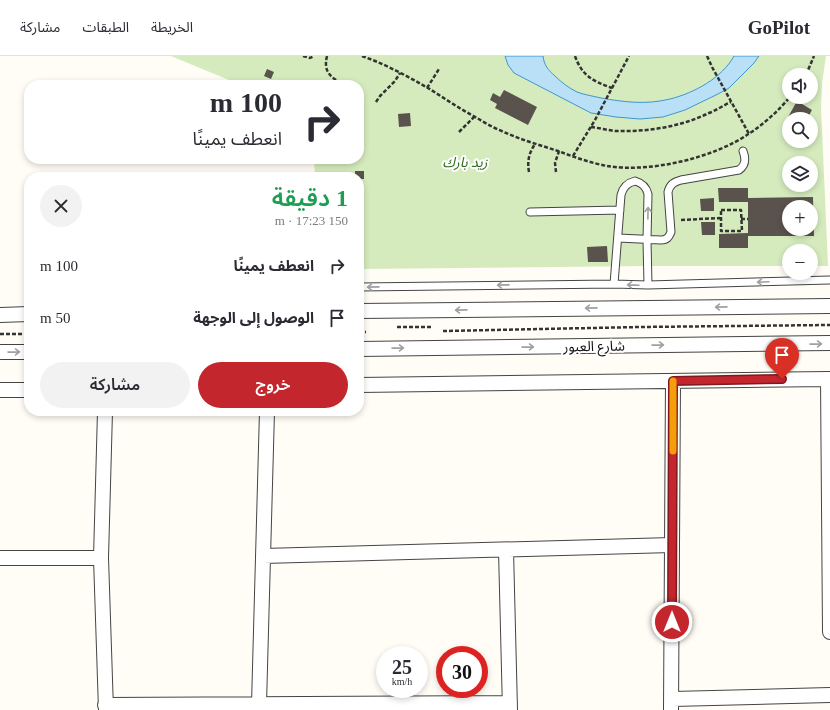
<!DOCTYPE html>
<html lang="ar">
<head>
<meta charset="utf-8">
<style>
  :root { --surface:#fff; --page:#f2f2f3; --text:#2b2b33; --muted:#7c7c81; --line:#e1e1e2; --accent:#c4262e }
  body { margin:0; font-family:"Times New Roman","Noto Sans Arabic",serif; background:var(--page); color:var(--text); direction:rtl; height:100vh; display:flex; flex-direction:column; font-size:15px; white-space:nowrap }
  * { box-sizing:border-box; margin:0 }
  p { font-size:13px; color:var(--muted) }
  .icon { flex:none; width:22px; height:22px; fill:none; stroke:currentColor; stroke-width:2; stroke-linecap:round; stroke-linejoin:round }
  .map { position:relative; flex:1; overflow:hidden; direction:ltr }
  .details { position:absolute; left:24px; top:116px; width:340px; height:244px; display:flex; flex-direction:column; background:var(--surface); border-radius:16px; box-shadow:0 2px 6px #0003; direction:rtl }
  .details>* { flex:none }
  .top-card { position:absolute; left:24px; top:24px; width:340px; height:84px; border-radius:16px; box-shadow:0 2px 6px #0003; direction:rtl; background:#fff; color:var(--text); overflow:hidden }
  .controls { position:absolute; left:782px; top:12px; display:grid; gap:8px }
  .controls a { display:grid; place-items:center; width:36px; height:36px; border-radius:50%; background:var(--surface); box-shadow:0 2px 6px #0003; font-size:20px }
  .speed { position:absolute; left:376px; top:590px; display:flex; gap:8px; font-size:20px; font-weight:700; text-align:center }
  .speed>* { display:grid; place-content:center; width:52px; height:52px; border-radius:50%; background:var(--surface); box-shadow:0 2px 6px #0003; line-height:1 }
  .speed small { font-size:10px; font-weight:400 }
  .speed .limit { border:6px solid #d22; background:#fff; color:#111 }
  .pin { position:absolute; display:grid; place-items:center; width:34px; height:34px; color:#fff; margin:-41px -17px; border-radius:50% 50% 50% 0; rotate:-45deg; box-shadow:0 0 4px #0007 }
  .pin .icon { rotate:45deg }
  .me { position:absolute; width:44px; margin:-22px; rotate:0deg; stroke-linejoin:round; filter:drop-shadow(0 0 3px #0008) }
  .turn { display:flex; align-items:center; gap:14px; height:84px; padding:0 16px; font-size:18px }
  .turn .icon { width:52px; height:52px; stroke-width:2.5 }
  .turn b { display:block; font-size:28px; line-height:34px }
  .round { display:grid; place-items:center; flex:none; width:42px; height:42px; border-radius:21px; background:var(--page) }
  .head { display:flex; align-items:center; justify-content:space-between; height:68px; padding:0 16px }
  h1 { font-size:24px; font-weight:600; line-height:30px; color:#1e9e55 }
  .primary-button { display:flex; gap:8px; margin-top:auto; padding:8px 16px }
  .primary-button a { flex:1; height:46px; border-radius:24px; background:var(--accent); color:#fff; font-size:16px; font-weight:600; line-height:46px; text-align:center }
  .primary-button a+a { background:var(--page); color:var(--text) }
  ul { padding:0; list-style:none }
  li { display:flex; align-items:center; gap:12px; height:52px; padding:0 16px }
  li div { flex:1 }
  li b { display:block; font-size:15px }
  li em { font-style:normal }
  header { display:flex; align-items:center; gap:24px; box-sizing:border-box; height:56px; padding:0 20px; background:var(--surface); border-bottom:1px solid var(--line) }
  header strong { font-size:19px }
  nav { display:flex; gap:22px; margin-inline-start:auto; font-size:14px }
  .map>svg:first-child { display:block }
  .green { fill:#d5ebbd; fill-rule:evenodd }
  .water { fill:#b9e0f7; stroke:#3f96cf }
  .building { fill:#5a524d; fill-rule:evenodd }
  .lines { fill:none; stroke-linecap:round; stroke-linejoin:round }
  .service-casing { stroke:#444; stroke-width:9 }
  .minor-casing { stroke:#444; stroke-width:16 }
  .path { stroke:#333; stroke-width:2.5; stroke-dasharray:4 2; stroke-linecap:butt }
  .service { stroke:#fff; stroke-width:7 }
  .minor { stroke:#fff; stroke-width:14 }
  .oneway { stroke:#a0a0a0 }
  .route-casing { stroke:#7f191e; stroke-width:10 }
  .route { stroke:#c4262e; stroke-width:7 }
  .slow { stroke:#f59e0b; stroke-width:7 }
  .labels { text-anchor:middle; stroke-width:4; stroke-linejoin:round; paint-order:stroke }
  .park-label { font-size:14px; font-style:italic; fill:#2f6b1f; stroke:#fff }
  .street-label { font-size:14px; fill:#111; stroke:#fff }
</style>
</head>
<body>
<header>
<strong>GoPilot</strong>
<nav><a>الخريطة</a><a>الطبقات</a><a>مشاركة</a></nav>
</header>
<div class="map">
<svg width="830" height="654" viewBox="0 0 830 654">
  <rect width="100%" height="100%" fill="#fffdf5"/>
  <path class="green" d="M171 0H826L822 27 821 51 828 210H811V195H789V210H648L359 213V121H315L314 103H359V29H241ZM789 19H811V41H789ZM789 63H811V85H789ZM789 107H811V129H789ZM789 151H811V173H789Z"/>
  <path class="water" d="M505 0H543C544 9 548 14 555 20 562 27 569 32 577 36 585 39 593 40 601 42 624 46 646 49 670 43 694 37 722 22 734 0H759L754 7 729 32 718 38 685 54 663 61 640 63 616 61 591 57 514 17 508 9Z"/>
  <path class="building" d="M267 13 274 16 271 23 264 20Z
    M504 34 537 51 528 69 495 52 497 48 490 44 493 37 500 41Z
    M797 45 812 54 807 63H789V73L783 70Z
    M410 57 411 70 399 71 398 58Z
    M355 115H364V123H359V121H355Z
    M718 132H748V142L813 141 814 180H748V192H719V178L748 177V146H719ZM789 151H811V173H789Z
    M714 142V155H701L700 143Z
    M701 166H715V179H702Z
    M607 190 608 206H588L587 191Z"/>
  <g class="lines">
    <defs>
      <path id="service" d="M530 156 620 154
        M618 182 661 184C667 184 669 181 671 176L668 136C670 128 674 126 681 124L739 114C746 109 746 103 743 95
        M614 228 621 139C623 131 627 127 635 125 642 127 646 130 648 138L647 184 648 229
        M359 231 614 228 648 229 830 224"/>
      <path id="minor" d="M359 255 830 250
        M0 259 29 258
        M359 293 830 287
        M0 296H29
        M828 323 830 576
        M359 329 830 323
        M0 334H29
        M105 355 101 502 106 654
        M506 494 510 654
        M263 500 672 489
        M0 502H101
        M672 643 830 639
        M259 648 267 355
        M105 649 510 647
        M671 654 673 325"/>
    </defs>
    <use href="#service" class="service-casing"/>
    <use href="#minor" class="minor-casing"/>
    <path class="path" d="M303 0 310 2 314 0
      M327 0C323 17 331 21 344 29
      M362 0C385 8 407 20 428 32 444 42 460 53 477 62 485 67 494 72 504 76 521 84 540 89 558 95 574 101 591 107 607 110 650 117 714 102 750 77 765 67 778 55 790 41
      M575 0C582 20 593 25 612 32
      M707 0 712 11 749 78
      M806 19 814 0
      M427 32 439 13
      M376 46 380 40 395 25 400 17
      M591 71C599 72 607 74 615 75 647 76 680 71 709 57 717 54 724 49 731 46
      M459 76 474 61
      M573 100 595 64 629 0
      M529 116C527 105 529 97 535 88
      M556 116 555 107 559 95
      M721 154H741L742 175H721Z
      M741 163H748
      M681 164 720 162
      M397 271H432
      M443 275 641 271 830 269
      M359 276H366
      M0 278H29"/>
    <use href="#service" class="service"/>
    <use href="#minor" class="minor"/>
  </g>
  <defs><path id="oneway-shaft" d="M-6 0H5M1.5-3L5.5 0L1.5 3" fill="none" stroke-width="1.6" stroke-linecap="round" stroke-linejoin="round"/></defs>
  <g class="oneway">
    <use href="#oneway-shaft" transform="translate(648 157) rotate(-89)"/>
    <use href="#oneway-shaft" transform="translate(763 226) rotate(178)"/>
    <use href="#oneway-shaft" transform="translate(503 229) rotate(179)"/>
    <use href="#oneway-shaft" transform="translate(633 229) rotate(-178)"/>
    <use href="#oneway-shaft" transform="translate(373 231) rotate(179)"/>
    <use href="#oneway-shaft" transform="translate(721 251) rotate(179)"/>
    <use href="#oneway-shaft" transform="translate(591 252) rotate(179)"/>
    <use href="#oneway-shaft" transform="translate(461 254) rotate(179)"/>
    <use href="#oneway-shaft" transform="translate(816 288) rotate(-1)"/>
    <use href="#oneway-shaft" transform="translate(658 289) rotate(-1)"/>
    <use href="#oneway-shaft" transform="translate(528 291) rotate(-1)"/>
    <use href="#oneway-shaft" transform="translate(398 292) rotate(-1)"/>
    <use href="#oneway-shaft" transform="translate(14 296) rotate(-1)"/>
  </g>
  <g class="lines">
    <defs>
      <path id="route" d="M672 566 673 325 782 323"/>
    </defs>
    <use href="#route" class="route-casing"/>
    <use href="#route" class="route"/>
    <path class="slow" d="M673 395V325"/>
  </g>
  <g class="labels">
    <g class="park-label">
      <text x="465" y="111">زيد بارك</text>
    </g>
    <g class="street-label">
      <text transform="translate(594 290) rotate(-1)" y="5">شارع العبور</text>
    </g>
  </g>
</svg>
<div class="controls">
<a><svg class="icon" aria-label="sound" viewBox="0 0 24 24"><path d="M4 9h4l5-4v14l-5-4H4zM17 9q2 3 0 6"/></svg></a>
<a><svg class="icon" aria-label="search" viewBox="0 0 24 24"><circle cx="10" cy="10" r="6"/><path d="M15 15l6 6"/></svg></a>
<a><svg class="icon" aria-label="layers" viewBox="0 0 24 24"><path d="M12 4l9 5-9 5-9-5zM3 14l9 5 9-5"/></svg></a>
<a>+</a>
<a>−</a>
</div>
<div class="speed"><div>25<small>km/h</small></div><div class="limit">30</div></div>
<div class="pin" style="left:782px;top:323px;background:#d93025"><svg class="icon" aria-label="arrive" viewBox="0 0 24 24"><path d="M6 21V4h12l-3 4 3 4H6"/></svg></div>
<svg class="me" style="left:672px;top:566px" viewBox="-20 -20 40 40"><circle r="17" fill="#c4262e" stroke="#fff" stroke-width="3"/><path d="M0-11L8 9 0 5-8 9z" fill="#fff"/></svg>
<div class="top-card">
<div class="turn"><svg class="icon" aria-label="right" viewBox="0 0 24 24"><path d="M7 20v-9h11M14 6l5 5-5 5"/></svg><div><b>100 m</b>انعطف يمينًا</div></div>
</div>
<section class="details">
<div class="head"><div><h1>1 دقيقة</h1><p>150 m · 17:23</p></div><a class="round"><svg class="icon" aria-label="close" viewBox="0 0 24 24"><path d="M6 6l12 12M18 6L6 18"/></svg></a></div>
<ul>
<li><svg class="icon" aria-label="right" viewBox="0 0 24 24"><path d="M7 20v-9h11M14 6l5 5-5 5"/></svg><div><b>انعطف يمينًا</b></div><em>100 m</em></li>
<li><svg class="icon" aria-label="arrive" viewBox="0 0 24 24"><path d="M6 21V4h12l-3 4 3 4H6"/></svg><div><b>الوصول إلى الوجهة</b></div><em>50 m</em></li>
</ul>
<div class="primary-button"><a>خروج</a><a>مشاركة</a></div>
</section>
</div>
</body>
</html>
